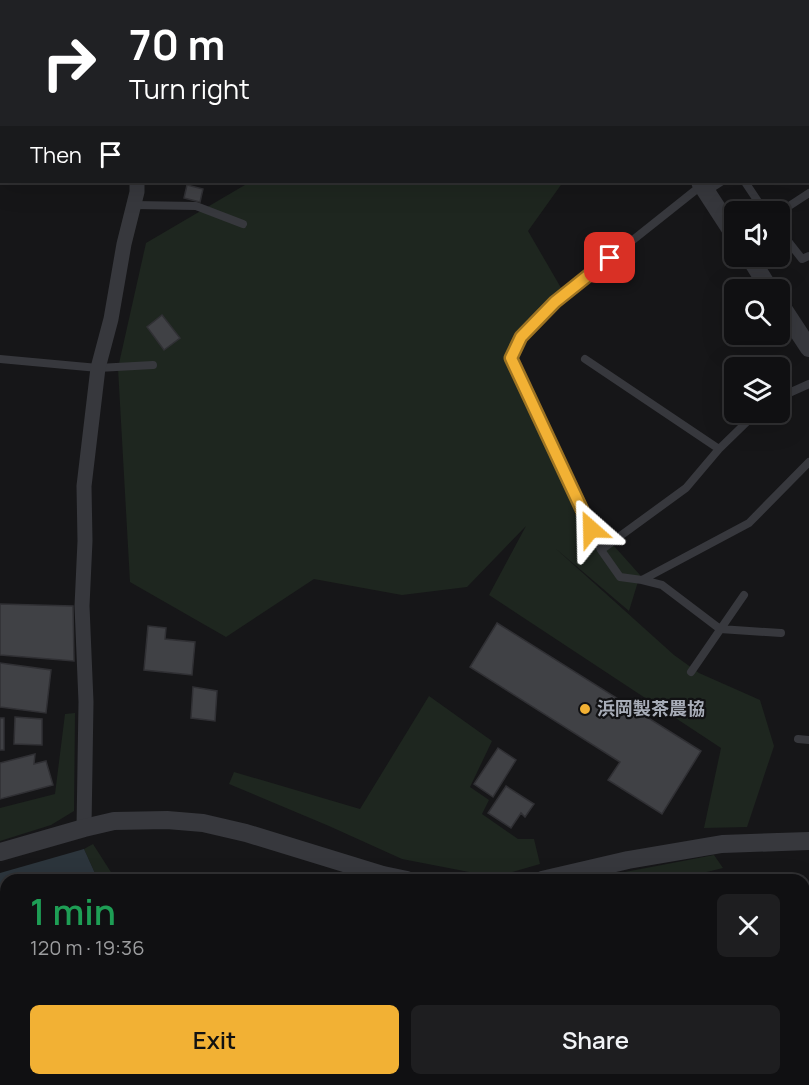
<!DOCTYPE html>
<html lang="en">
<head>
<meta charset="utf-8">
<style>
  :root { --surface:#101012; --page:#1e1e20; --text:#f1f3f6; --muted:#9c9d9f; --line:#303032; --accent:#f2b134 }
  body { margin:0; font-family:Manrope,"Noto Sans JP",sans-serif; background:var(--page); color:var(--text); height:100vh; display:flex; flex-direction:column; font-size:22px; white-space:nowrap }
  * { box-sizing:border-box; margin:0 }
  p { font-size:20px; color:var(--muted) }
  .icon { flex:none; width:33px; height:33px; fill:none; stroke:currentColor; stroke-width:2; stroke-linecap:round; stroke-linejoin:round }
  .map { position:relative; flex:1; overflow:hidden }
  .panel { position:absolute; left:0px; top:874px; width:810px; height:212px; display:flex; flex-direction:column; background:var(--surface); border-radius:18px 18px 0 0; box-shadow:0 6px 24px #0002,0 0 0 2px var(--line) }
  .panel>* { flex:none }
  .banner { position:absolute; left:0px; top:0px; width:810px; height:183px; box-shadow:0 6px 24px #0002,0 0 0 2px var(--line); background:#202124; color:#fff; overflow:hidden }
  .buttons { position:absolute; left:724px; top:201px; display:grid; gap:12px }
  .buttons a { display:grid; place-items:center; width:66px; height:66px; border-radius:9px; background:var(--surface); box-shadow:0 6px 24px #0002,0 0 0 2px var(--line); font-size:30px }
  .pin { position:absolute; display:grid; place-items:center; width:51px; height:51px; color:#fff; margin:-26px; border-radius:12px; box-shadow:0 3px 9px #0006 }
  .me { position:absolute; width:66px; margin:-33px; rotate:335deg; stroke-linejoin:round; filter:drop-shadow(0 0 4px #0008) }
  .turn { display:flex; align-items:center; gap:21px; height:126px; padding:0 30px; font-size:27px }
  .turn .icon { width:78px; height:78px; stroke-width:2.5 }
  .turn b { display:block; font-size:42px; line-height:51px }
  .then { display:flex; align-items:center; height:57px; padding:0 30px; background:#0003; gap:12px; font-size:22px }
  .round { display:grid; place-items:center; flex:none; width:63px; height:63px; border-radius:9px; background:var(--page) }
  .headline { display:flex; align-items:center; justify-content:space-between; height:102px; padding:0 30px }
  h1 { font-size:36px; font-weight:600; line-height:45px; color:#1e9e55 }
  .cta { display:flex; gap:12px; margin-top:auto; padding:12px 30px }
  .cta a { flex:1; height:69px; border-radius:9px; background:var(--accent); color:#111; font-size:24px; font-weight:600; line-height:69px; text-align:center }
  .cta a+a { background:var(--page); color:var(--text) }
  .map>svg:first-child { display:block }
  .green { fill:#1e261f }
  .water { fill:#2c353c }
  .building { fill:#404145; stroke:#303034; stroke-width:1.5 }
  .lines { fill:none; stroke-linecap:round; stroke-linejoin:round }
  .service { stroke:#37383d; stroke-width:8 }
  .minor { stroke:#37383d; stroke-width:15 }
  .tertiary { stroke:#37383d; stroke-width:18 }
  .route-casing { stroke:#9d7322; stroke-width:15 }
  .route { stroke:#f2b134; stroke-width:10 }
  .poi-dot { fill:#f2b134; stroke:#111113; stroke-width:2 }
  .labels { text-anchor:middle; stroke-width:4.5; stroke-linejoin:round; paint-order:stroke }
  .poi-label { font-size:18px; font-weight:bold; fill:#a8adb8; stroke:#111113; text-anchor:start }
</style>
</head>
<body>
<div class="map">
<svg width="809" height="1085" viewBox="0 0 809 1085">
  <rect width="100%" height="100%" fill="#161618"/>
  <path class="green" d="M250 182H563L528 231 564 293 508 350 597 527 640 575 629 611 555 548 674 655 699 673 760 700 774 746 747 827 704 828 721 748 489 595 526 526 467 587 402 595 314 579 226 637 130 582 118 368 146 243Z
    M429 696 492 741 470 787 489 800 482 814 518 839H534L540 864 495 877 402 859 329 826 229 784 234 772 360 809Z
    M75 713 74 811 51 825 0 841V808L55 794 65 714Z
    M93 844 116 880H98L84 849Z
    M714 855 723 868 674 880H604V876Z
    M809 995V1085H617L620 1080H804V996Z
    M40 1080H282L276 1085H38Z"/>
  <path class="water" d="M84 849 98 880H6V1080H38L35 1085H0V873Z"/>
  <path class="building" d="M187 185 203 189 200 202 184 198Z
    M162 315 180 338 164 350 147 327Z
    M0 604 73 606 74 661 0 655Z
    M497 623 701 751 662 814 608 780 620 762 470 667Z
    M148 626 166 628 165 639 195 642 192 675 144 670Z
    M0 663 51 670 46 713 0 707Z
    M193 687 217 691 215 721 191 718Z
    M15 717 42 719V745L14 744Z
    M0 718H4V750H0Z
    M498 748 516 760 493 797 474 784Z
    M35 754 34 764 46 761 53 785 0 799V763Z
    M506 786 534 804 525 817 521 813 511 828 488 813Z"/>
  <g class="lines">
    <path class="service" d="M727 2 729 0
      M808 111 809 110
      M745 182 765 212
      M702 185 555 302 521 337 511 358 601 550 620 577 642 580 749 523 809 462
      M707 191 721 182
      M134 205 196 206 243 224
      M780 212 809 193
      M780 231 802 259 809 256
      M0 359 98 368 153 365
      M585 359 719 449 757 412
      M780 397 809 384
      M601 550 686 488 719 449
      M642 580 662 585 720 629 781 633
      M691 672 744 595
      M798 739 809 740"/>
    <path class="minor" d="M133 0V2
      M84 828 86 702 82 606 85 541 84 486 98 368 111 319 124 244 137 192V182
      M447 1080 452 1085"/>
    <path class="tertiary" d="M552 0 553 2
      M700 182 735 236
      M749 256 770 290
      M780 304 809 348
      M0 852 84 828 114 821 167 820 203 823 246 833 383 875 407 880
      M542 880 628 860 722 844 809 841"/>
  </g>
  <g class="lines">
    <defs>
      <path id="route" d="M591 529 511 358 521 337 555 302 610 258"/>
    </defs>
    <use href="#route" class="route-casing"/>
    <use href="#route" class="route"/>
  </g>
  <circle class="poi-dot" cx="585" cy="709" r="6"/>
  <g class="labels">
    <g class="poi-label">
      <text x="597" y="715">浜岡製茶農協</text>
    </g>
  </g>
</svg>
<div class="buttons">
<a><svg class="icon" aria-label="sound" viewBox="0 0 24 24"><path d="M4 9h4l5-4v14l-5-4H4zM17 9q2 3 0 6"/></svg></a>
<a><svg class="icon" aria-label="search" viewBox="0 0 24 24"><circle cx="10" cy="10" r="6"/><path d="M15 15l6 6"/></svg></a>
<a><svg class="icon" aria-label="layers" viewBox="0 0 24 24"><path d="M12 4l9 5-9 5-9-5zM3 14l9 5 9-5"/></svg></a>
</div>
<div class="pin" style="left:610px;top:258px;background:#d93025"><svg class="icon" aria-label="arrive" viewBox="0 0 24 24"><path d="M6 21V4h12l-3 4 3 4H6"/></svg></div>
<svg class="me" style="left:591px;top:529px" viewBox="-20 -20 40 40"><path d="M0-17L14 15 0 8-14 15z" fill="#f2b134" stroke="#fff" stroke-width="4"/></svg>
<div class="banner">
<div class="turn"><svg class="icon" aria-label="right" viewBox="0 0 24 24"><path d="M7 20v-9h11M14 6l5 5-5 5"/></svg><div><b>70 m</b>Turn right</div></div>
<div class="then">Then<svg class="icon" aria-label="arrive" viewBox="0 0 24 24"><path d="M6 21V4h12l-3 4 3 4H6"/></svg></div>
</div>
<section class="panel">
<div class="headline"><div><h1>1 min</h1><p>120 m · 19:36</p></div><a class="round"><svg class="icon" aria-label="close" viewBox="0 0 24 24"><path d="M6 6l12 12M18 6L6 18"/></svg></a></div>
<div class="cta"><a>Exit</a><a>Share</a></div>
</section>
</div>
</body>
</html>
